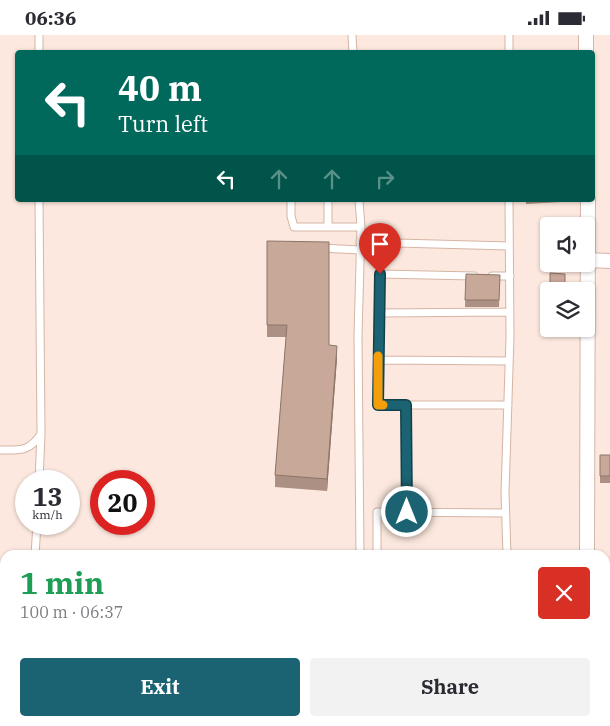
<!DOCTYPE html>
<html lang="en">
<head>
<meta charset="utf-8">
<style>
  :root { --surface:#fff; --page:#f2f2f3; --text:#2b2b33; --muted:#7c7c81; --accent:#1b6372 }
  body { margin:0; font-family:"IBM Plex Serif",serif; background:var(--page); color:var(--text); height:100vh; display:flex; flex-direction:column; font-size:19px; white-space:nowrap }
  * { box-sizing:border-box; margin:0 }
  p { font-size:16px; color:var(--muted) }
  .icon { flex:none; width:28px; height:28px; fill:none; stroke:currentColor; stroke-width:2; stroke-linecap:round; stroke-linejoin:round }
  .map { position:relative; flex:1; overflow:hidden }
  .panel { position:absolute; left:0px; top:515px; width:610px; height:176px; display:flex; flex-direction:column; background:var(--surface); border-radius:15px 15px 0 0; box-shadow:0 1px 4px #0004 }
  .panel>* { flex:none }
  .banner { position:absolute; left:15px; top:15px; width:580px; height:152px; border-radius:5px; box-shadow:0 1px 4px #0004; background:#00695c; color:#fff; overflow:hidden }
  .fabs { position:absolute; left:540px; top:182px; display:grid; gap:10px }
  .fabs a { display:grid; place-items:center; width:55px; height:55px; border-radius:5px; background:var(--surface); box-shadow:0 1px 4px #0004; font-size:25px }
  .speed { position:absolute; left:15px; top:435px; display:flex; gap:10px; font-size:25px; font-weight:700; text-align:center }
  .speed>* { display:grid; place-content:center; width:65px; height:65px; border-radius:50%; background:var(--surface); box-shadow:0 1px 4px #0004; line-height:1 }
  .speed small { font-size:12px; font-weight:400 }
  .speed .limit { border:8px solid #d22; background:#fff; color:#111 }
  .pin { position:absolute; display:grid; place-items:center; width:42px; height:42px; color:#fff; margin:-51px -21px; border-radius:50% 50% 50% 0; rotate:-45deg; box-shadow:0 0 5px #0007 }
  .pin .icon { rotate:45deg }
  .me { position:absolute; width:55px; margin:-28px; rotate:0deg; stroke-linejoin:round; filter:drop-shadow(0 0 4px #0008) }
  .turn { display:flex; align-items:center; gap:18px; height:105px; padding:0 20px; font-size:22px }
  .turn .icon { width:65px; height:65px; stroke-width:2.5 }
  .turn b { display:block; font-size:35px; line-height:42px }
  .lanes { display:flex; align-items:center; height:48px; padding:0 20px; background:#0003; justify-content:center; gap:25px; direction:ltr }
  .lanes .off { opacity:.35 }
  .round { display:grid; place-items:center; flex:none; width:52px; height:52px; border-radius:5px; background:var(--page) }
  .summary { display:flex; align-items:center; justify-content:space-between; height:85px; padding:0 20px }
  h1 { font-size:30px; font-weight:800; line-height:38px; color:#1e9e55 }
  .cta { display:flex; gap:10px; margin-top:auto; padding:10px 20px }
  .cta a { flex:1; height:58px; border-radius:5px; background:var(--accent); color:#fff; font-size:20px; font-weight:800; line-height:58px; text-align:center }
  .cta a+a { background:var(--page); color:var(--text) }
  .status { display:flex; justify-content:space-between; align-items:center; height:35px; padding:0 25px; background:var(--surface); direction:ltr }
  .status svg { height:14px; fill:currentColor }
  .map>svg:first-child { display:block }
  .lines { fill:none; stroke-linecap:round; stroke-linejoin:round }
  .lane-casing { stroke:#d5b5a5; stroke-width:9 }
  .street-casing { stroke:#d5b5a5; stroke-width:16 }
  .lane { stroke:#fff; stroke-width:7 }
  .street { stroke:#fff; stroke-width:14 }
  .wall { fill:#ac9083 }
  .shaded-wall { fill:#8c766a }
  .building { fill:#c8a898; stroke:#8c766a }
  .route-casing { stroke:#12404a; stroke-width:12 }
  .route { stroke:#1b6372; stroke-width:9 }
  .slow { stroke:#f59e0b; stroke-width:9 }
</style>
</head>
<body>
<div class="status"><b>06:36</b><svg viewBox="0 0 49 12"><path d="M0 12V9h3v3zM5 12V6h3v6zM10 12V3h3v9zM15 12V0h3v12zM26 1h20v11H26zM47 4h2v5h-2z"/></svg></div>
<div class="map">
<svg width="610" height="691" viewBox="0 0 610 691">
  <rect width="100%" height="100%" fill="#fce8de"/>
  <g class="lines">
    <defs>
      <path id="lane" d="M39 0V18
        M352 0 353 18
        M509 18V0
        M291 165V181L294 192H361
        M328 165V192
        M359 165 361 192 358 301 360 520
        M360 207 509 211
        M321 213 360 215
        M474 241 380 239 378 370H508
        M492 241H510
        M379 278 510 277
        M378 325 509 326
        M407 370V477
        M0 415C20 415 29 417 41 399L39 165
        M39 446 41 399
        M35 520 37 489
        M379 520H377V477L505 478
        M507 520 505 458 510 302 509 165
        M0 535 5 536
        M512 686V691
        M347 691 352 686
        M361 691V686"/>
      <path id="street" d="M586 0V18
        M589 225 610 226
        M587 520 588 165"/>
    </defs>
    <use href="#lane" class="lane-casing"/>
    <use href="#street" class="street-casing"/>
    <use href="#lane" class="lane"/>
    <use href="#street" class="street"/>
  </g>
  <path class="wall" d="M526 165H561V167L526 169Z
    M267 206 337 323 327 456 275 452V440L286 302H267Z
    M466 239 500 240 499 272H465Z
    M541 273H549V294H574V298H541Z
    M600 420H610V448H600Z"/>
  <path class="shaded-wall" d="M337 311V323L327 456V444Z"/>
  <path class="building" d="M267 206 329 207V310L337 311 327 444 275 440 287 290H267Z
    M550 238 565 239V256H550Z
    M466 239 500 240 499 265H465Z
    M541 273H549V292H541Z
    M600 420H610V441H600Z"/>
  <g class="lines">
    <defs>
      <path id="route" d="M380 239 378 370H406L407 477"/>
    </defs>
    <use href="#route" class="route-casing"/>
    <use href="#route" class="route"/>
    <path class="slow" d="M378 321V370H383"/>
  </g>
</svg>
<div class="fabs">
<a><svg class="icon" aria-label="sound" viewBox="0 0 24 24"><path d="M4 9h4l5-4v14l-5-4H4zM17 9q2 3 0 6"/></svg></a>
<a><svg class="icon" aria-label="layers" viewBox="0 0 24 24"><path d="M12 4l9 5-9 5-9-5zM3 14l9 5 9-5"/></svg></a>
</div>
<div class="speed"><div>13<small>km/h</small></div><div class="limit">20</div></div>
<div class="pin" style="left:380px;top:239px;background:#d93025"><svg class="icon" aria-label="arrive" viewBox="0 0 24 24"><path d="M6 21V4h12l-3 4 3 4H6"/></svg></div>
<svg class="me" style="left:407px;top:477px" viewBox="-20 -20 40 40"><circle r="17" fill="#1b6372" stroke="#fff" stroke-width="3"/><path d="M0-11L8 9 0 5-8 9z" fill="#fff"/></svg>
<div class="banner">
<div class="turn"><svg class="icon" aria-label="left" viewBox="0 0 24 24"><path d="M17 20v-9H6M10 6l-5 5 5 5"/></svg><div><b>40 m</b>Turn left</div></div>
<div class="lanes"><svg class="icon" aria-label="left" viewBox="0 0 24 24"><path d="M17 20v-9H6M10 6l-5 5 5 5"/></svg><svg class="icon off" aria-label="ahead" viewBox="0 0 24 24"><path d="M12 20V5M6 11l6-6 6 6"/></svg><svg class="icon off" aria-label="ahead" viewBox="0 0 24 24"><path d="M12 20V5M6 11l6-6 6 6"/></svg><svg class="icon off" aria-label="right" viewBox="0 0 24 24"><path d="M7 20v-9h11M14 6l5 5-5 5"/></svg></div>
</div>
<section class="panel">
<div class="summary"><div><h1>1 min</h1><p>100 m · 06:37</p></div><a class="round" style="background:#d93025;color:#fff"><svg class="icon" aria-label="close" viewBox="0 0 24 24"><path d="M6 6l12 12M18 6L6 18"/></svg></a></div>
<div class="cta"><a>Exit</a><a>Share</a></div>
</section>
</div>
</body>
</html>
